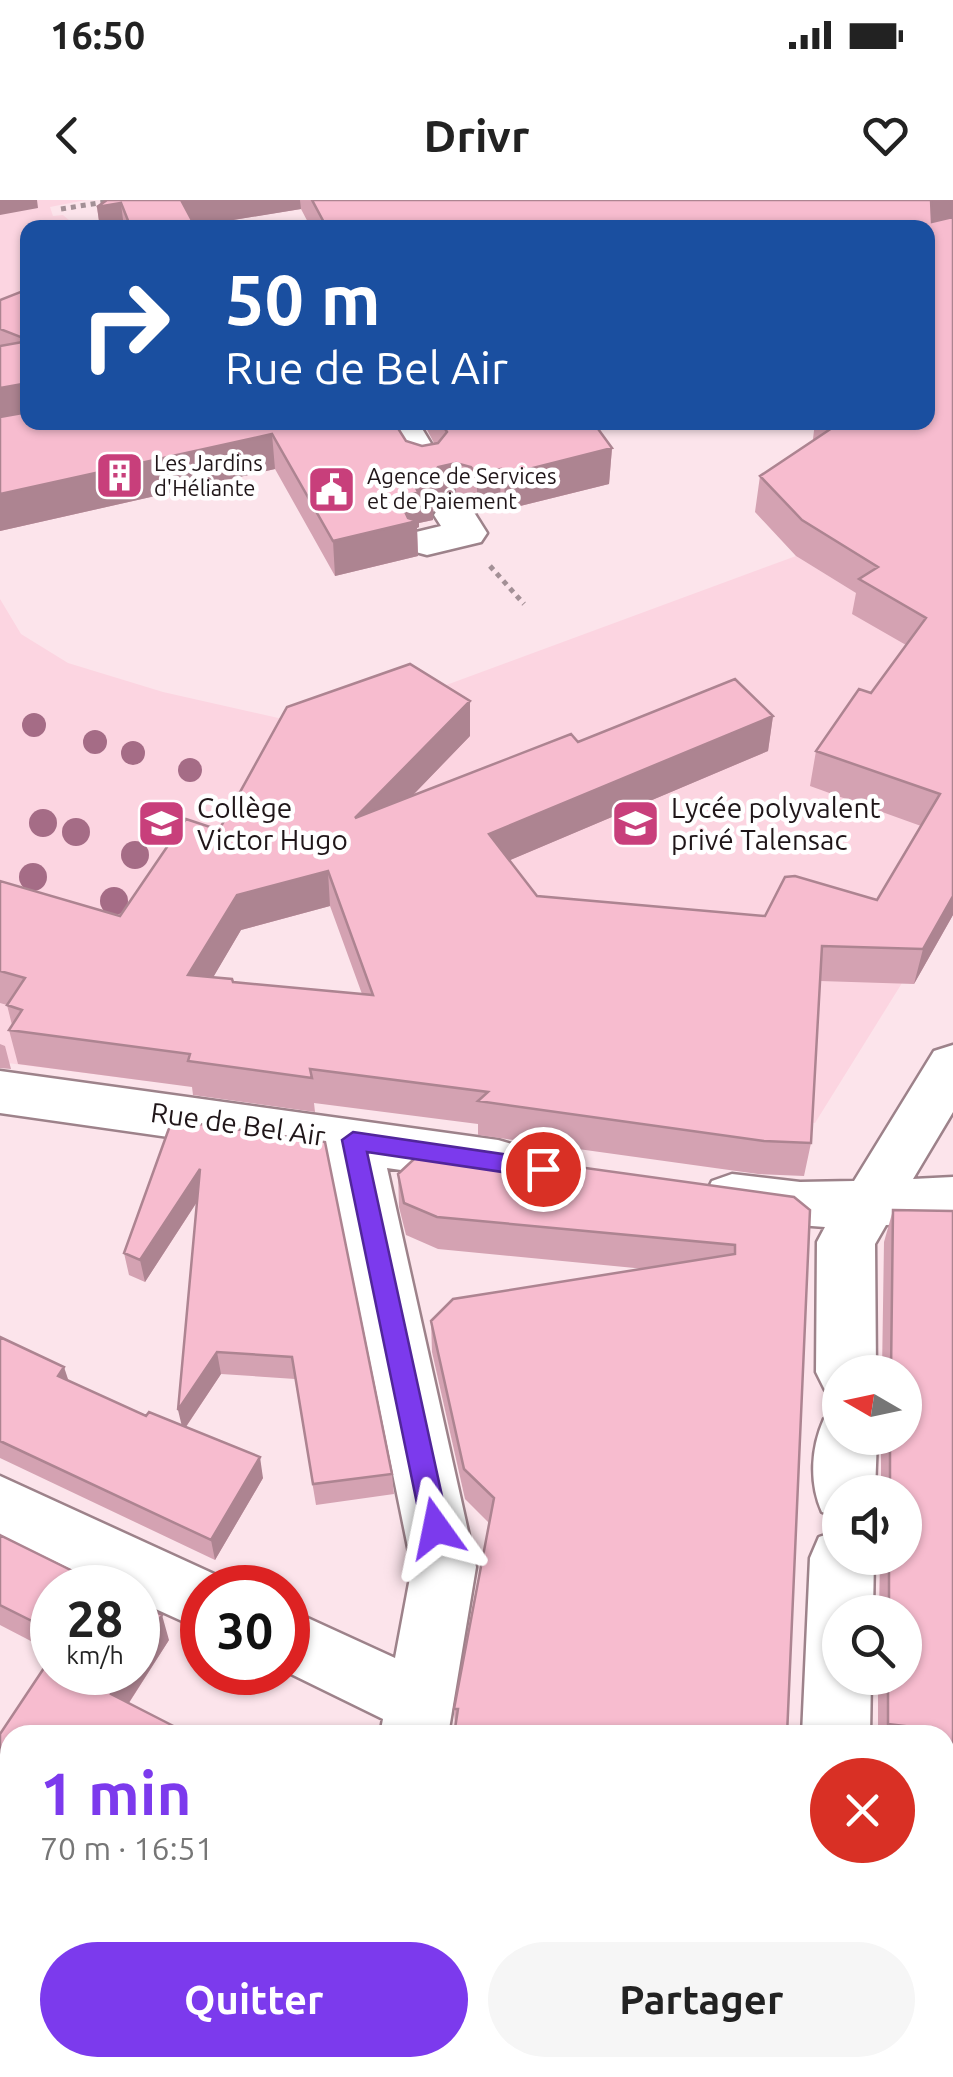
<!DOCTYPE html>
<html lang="fr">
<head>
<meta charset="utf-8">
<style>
  :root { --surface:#fff; --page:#f6f6f6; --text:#222; --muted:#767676; --accent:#7c3aed }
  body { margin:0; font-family:Ubuntu,sans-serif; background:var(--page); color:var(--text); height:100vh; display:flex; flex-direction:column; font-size:38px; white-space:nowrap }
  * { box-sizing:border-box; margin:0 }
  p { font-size:32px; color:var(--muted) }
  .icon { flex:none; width:55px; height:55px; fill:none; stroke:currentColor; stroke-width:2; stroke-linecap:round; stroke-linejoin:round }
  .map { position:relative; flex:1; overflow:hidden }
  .panel { position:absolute; left:0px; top:1525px; width:955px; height:352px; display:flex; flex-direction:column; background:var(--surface); border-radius:30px 30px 0 0; box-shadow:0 2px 8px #0004 }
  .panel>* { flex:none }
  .banner { position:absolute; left:20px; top:20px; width:915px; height:210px; border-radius:20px; box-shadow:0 2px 8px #0004; background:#1a4fa0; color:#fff; overflow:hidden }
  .needle { width:65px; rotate:279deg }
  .fabs { position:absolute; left:822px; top:1155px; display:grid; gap:20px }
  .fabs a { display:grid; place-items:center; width:100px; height:100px; border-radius:50%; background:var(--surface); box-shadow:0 2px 8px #0004; font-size:50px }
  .speed { position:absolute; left:30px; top:1365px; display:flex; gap:20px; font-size:50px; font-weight:700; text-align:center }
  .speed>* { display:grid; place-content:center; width:130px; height:130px; border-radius:50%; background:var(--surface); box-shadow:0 2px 8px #0004; line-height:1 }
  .speed small { font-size:25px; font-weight:400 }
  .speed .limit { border:15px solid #d22; background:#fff; color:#111 }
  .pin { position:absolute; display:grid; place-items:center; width:85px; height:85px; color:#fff; margin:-42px; border:5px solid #fff; border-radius:50%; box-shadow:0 2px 10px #0007 }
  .me { position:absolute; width:110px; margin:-55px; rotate:348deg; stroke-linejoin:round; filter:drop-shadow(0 0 8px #0008) }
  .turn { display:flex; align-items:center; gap:35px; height:210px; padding:0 40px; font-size:45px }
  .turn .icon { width:130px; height:130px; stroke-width:2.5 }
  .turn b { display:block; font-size:70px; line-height:85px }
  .round { display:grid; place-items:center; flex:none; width:105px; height:105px; border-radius:52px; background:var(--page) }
  .summary { display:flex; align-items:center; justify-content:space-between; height:170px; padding:0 40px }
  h1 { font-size:60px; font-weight:700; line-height:75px; color:var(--accent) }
  .action { display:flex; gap:20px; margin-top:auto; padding:20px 40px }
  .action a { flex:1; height:115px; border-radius:60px; background:var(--accent); color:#fff; font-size:40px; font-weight:700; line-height:115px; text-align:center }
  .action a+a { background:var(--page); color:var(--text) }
  .status { display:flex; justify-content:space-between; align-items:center; height:70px; padding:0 50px; background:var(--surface); direction:ltr }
  .status svg { height:28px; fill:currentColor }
  header { display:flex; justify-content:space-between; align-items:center; height:130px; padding:0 40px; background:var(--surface); font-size:45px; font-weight:700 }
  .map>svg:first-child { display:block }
  .built { fill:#fcd5e1 }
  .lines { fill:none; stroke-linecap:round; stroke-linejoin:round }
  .minor-casing { stroke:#9d828a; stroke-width:5 }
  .path { stroke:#a39096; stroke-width:5; stroke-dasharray:5 5; stroke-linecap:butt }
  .minor { fill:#fff; fill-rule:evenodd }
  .tree { fill:#a56c86 }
  .wall { fill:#d4a2b2; fill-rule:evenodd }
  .shaded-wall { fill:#ad8491 }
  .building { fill:#f7bccf; stroke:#ad8491; stroke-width:2.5; fill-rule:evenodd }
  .route { fill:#7c3aed; stroke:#51269a; stroke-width:2.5 }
  .labels { text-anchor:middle; stroke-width:9; stroke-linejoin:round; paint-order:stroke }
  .far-poi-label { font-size:22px; fill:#201619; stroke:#fff; text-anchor:start }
  .poi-label { font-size:28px; fill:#201619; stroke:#fff; text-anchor:start }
  .street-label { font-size:28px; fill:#201619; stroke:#fff }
</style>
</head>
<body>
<div class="status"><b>16:50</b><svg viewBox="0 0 49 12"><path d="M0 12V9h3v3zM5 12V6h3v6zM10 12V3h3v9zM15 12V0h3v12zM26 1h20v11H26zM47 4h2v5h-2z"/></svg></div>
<header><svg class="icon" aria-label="back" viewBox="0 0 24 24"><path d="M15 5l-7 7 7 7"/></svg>Drivr<svg class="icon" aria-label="heart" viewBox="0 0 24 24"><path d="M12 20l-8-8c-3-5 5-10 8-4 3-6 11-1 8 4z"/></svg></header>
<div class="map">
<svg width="953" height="1877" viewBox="0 0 953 1877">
  <rect width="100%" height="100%" fill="#fce4eb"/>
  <path class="built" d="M0 0H86L50 7 53 16 63 15 77 27 28 28 27 93 0 146Z
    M796 356 871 402 905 445 902 449 953 467V701L815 923 458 886 343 669 229 697 147 881 0 862V399L21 434 68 463 163 492 327 529Z"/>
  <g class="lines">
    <defs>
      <path id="minor" d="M378 222H418L444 265 438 274 424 277 410 274Z
        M455 302 470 306 487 333 481 342 427 355 412 351 406 342 412 333 441 326 434 315 440 306Z
        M953 845V912L913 979 953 977V1023L886 1025 875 1044 876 1172H840V1196L825 1190 816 1172 817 1042 825 1027 732 1020 712 1013 704 997 712 981 732 974 800 982 854 981 934 851Z
        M0 871 498 940 518 946 526 962 518 978 498 984 387 968 476 1367 448 1535H380L383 1519 287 1472 288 1409 395 1458 412 1367 329 960 0 913Z
        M840 1213V1238H877L875 1292H840V1318L822 1312C809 1283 811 1248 824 1219Z
        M0 1276 225 1379 229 1388H202V1430L138 1401V1388H110L0 1335Z
        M840 1330V1358H874L873 1412H840V1478H871L870 1535H802L810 1358 819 1337Z
        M319 1868H393L392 1877H318Z
        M789 1868H863V1877H789Z"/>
    </defs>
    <use href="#minor" class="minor-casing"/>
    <path class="path" d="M61 9 117 0
      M490 366 524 404"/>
    <use href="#minor" class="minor"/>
  </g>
  <g class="tree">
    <circle cx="34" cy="525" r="12"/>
    <circle cx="95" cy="542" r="12"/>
    <circle cx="133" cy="553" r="12"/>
    <circle cx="190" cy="570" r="12"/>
    <circle cx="43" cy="623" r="14"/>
    <circle cx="178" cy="630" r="14"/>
    <circle cx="76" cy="632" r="14"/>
    <circle cx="135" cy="655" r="14"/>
    <circle cx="33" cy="677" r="14"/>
    <circle cx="114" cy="701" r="14"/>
  </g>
  <path class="wall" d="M107 0H953V715L914 784 820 781 811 943 804 976 758 974 478 935V924L314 903 315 912 193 895 192 887 18 864 9 830 12 825 7 805 0 803V681L120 716 219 630 470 536 412 596 578 542 773 516 768 551 510 660 537 696 765 716 877 700 921 626 810 586 816 551 871 493 906 445 852 414 856 393 796 356 755 312 760 276 815 240 813 239 815 222H928V28H311L301 9 195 26 196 28H100L97 7ZM330 706 362 794 233 782 213 777 241 730Z
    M28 89V222L406 241 422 246 434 243 423 222H593L612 248 609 284 504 310 500 304 477 310 471 302 456 298 439 302 433 311V320L419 323V327L417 328 418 356 335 376 275 269 0 331V100Z
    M0 844 5 846 11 869 0 868Z
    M172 920 392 1274 394 1294 316 1305 295 1179 221 1174 186 1227 263 1278 215 1360 0 1258V1137L68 1181 146 1216 182 1225 197 1002 145 1082 129 1075 124 1053Z
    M398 974 794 997 455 1528 454 1509 489 1323 465 1299 432 1152 431 1121 645 1069 438 1049 406 1035 399 1007Z
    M893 1010 953 1011V1604L945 1602V1535H878V1478H905V1412H879L880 1358H905V1292H881V1238H905V1172H882L884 1042Z
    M0 1335 52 1388V1452L0 1425Z
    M169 1440 129 1503 10 1535V1846L0 1840V1534Z
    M48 1868H270L273 1877H65Z
    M873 1868H945L953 1877H873Z"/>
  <path class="shaded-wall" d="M0 0H37L38 8 0 15Z
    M178 0H300L301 9 185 28Z
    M930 0H953V23L928 28Z
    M121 3 124 28H100L97 7Z
    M24 183 28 203V219L0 224V188Z
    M272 234 275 269 0 331V294Z
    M612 248 609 284 504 310 505 275Z
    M456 263V298L439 302 433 311V320L419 323V327L417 328 418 356 335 376 333 341 402 305 408 296 430 278 438 267Z
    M501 269 500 304 477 310V274Z
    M470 501V536L357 653 355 618Z
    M773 516 768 551 489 669V634Z
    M328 671 330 706 241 730 194 810 188 775 237 695Z
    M953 696V715L914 784 923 749Z
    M200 969 204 991 145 1082 140 1060Z
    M217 1152 221 1174 183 1231 178 1210Z
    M64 1167 71 1188 58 1176Z
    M260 1257 263 1278 215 1360 211 1340Z
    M162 1415 169 1440 119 1518 111 1494 125 1472H138V1452Z
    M270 1868 273 1877H264Z"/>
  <path class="building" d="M107 0H181L196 28H131L121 3 97 7Z
    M312 0H931L932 22 953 17V696L923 749 822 746 811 943 764 941 478 901 488 892 310 869 312 878 188 861 190 854 9 830 22 810 7 805 25 778 0 771V681L120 716 186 619 219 630 287 507 410 464 470 501 355 618 571 534 578 542 735 479 773 516 489 634 537 696 765 716 785 677 795 676 877 700 940 594 816 551 859 489 871 493 926 418 859 379 878 367 802 320 760 276 841 222H928V28H709L708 26 701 28H327ZM328 671 373 795 233 782 232 779 188 775 237 695Z
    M28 89V140L0 129V100Z
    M28 141V183L0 188V146Z
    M28 212V222H394L406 241 422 246 438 243 447 232 441 222H593L612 248 505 275 501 269 477 274 471 267 456 263 438 267 430 278 432 285 416 288 418 292 408 296 402 305 408 318 417 321 333 341 272 234 0 294V217Z
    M172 920 325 942 392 1274 313 1284 292 1157 217 1152 178 1210 200 969 140 1060 124 1053Z
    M428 946 794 997 810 1010 787 1535H454L458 1509H454L494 1298 464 1269 431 1121 453 1099 735 1054V1045L437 1017 404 1003 398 974Z
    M893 1010 953 1011V1576L945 1575V1535H909L913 1527 888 1524V1478H905V1412H889V1358H905V1292H890V1238H905V1172H891Z
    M0 1137 64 1167 58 1176 146 1216 149 1212 260 1257 211 1340 0 1241Z
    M0 1335 107 1388H52V1431L0 1405Z
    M138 1403 162 1415 138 1452Z
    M52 1456V1472H125L111 1494 191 1535H10V1834L0 1829V1534Z
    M945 1673 953 1674V1877H884V1868H945Z
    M69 1868H269L265 1877H86Z
    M396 1868H773V1877H394Z"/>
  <path class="route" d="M353 932 543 960 554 969 543 978 367 952 449 1328 445 1337 436 1340 426 1337 422 1328 342 940Z"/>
  <defs>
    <symbol id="building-square" viewBox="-11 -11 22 22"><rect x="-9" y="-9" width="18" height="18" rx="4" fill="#c83f7b" stroke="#fff"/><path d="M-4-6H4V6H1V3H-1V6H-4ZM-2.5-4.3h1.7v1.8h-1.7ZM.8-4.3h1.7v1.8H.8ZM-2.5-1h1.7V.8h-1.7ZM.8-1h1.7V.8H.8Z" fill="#fff"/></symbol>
    <symbol id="civic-square" viewBox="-11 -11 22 22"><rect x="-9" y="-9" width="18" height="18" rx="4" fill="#c83f7b" stroke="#fff"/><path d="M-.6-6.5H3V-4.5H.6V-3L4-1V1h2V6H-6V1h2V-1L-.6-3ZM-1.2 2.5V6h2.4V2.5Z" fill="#fff"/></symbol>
    <symbol id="school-square" viewBox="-11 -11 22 22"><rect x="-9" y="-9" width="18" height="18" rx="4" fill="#c83f7b" stroke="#fff"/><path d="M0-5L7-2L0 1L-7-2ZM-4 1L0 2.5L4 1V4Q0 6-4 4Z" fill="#fff"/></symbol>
  </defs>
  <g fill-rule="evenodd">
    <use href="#building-square" x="92" y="248" width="55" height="55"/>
    <use href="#civic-square" x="304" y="262" width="55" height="55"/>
    <use href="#school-square" x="134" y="596" width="55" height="55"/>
    <use href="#school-square" x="608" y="596" width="55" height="55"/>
  </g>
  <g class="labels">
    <g class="far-poi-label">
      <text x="154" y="271">Les Jardins<tspan x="154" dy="25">d'Héliante</tspan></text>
      <text x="367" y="284">Agence de Services<tspan x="367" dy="25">et de Paiement</tspan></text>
    </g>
    <g class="poi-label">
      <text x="197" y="618">Collège<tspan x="197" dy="32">Victor Hugo</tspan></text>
      <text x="671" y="618">Lycée polyvalent<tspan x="671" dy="32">privé Talensac</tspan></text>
    </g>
    <g class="street-label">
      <text transform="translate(238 924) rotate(8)" y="10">Rue de Bel Air</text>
    </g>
  </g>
</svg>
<div class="fabs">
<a><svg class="needle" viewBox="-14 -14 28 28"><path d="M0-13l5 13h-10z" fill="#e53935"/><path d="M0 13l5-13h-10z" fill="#767676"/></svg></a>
<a><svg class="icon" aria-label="sound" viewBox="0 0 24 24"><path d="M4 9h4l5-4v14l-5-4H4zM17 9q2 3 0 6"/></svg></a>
<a><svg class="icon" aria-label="search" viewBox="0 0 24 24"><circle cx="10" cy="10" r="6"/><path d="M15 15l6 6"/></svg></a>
</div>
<div class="speed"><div>28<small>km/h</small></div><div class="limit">30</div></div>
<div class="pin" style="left:543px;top:969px;background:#d93025"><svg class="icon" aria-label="arrive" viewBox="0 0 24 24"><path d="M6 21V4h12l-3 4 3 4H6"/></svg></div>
<svg class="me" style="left:436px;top:1328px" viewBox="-20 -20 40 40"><path d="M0-17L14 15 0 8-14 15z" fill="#7c3aed" stroke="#fff" stroke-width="4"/></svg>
<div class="banner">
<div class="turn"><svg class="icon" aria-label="right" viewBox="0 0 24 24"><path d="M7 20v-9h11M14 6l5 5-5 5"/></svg><div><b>50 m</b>Rue de Bel Air</div></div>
</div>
<section class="panel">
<div class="summary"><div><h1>1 min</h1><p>70 m · 16:51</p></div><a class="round" style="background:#d93025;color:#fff"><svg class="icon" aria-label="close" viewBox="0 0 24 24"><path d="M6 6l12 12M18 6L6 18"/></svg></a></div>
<div class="action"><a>Quitter</a><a>Partager</a></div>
</section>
</div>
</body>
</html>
